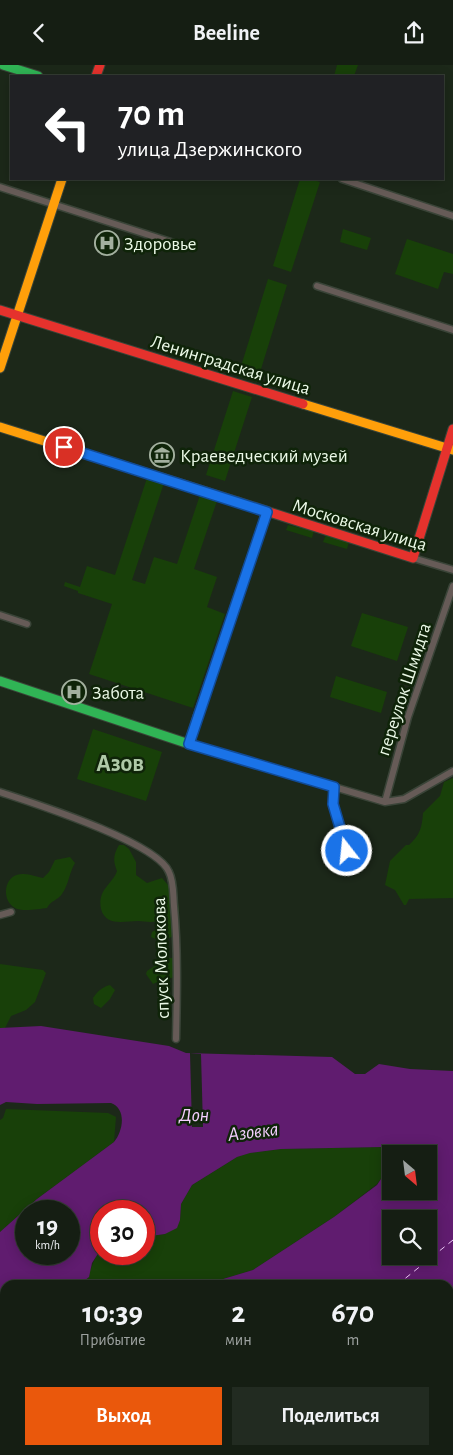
<!DOCTYPE html>
<html lang="ru">
<head>
<meta charset="utf-8">
<style>
  :root { --surface:#151e13; --page:#222b21; --text:#f1f3f6; --muted:#9da2a0; --line:#343c33; --accent:#ea580c }
  body { margin:0; font-family:"Alegreya Sans",sans-serif; background:var(--page); color:var(--text); height:100vh; display:flex; flex-direction:column; font-size:19px; white-space:nowrap }
  * { box-sizing:border-box; margin:0 }
  p { font-size:16px; color:var(--muted) }
  .icon { flex:none; width:28px; height:28px; fill:none; stroke:currentColor; stroke-width:2; stroke-linecap:round; stroke-linejoin:round }
  .map { position:relative; flex:1; overflow:hidden }
  .sheet { position:absolute; left:0px; top:1215px; width:454px; height:175px; display:flex; flex-direction:column; background:var(--surface); border-radius:15px 15px 0 0; box-shadow:0 2px 12px #0003,0 0 0 1px var(--line) }
  .sheet>* { flex:none }
  .hud { position:absolute; left:10px; top:10px; width:434px; height:105px; border-radius:0px; box-shadow:0 2px 12px #0003,0 0 0 1px var(--line); background:#202124; color:#fff; overflow:hidden }
  .needle { width:32px; rotate:152deg }
  .fabs { position:absolute; left:382px; top:1080px; display:grid; gap:10px }
  .fabs a { display:grid; place-items:center; width:55px; height:55px; border-radius:0px; background:var(--surface); box-shadow:0 2px 12px #0003,0 0 0 1px var(--line); font-size:25px }
  .speed { position:absolute; left:15px; top:1135px; display:flex; gap:10px; font-size:25px; font-weight:700; text-align:center }
  .speed>* { display:grid; place-content:center; width:65px; height:65px; border-radius:50%; background:var(--surface); box-shadow:0 2px 12px #0003,0 0 0 1px var(--line); line-height:1 }
  .speed small { font-size:12px; font-weight:400 }
  .speed .limit { border:8px solid #d22; background:#fff; color:#111 }
  .pin { position:absolute; display:grid; place-items:center; width:42px; height:42px; color:#fff; margin:-21px; border:2px solid #fff; border-radius:50%; box-shadow:0 1px 5px #0007 }
  .me { position:absolute; width:55px; margin:-28px; rotate:344deg; stroke-linejoin:round; filter:drop-shadow(0 0 4px #0008) }
  .turn { display:flex; align-items:center; gap:18px; height:105px; padding:0 25px; font-size:22px }
  .turn .icon { width:65px; height:65px; stroke-width:2.5 }
  .turn b { display:block; font-size:35px; line-height:42px }
  .eta { display:flex; justify-content:space-evenly; align-items:center; height:85px; text-align:center }
  .eta b { font-size:30px; font-weight:700; line-height:35px }
  .cta { display:flex; gap:10px; margin-top:auto; padding:10px 25px }
  .cta a { flex:1; height:58px; border-radius:0px; background:var(--accent); color:#fff; font-size:20px; font-weight:700; line-height:58px; text-align:center }
  .cta a+a { background:var(--page); color:var(--text) }
  header { display:flex; justify-content:space-between; align-items:center; height:65px; padding:0 25px; background:var(--surface); font-size:22px; font-weight:700 }
  .map>svg:first-child { display:block }
  .green { fill:#184009 }
  .water { fill:#601c6f; fill-rule:evenodd }
  .pier { fill:#1c2819 }
  .lines { fill:none; stroke-linecap:round; stroke-linejoin:round }
  .ferry { stroke:#f5cfff; stroke-width:1; stroke-dasharray:6 5; stroke-linecap:butt }
  .street-casing { stroke:#3a4438; stroke-width:9 }
  .fast-casing { stroke:#3a4438; stroke-width:11 }
  .slow-casing { stroke:#3a4438; stroke-width:11 }
  .jam-casing { stroke:#3a4438; stroke-width:11 }
  .street { stroke:#665b57; stroke-width:6 }
  .fast { stroke:#30b455; stroke-width:9 }
  .slow { stroke:#ff9f0a; stroke-width:9 }
  .jam { stroke:#e5322d; stroke-width:9 }
  .route-casing { stroke:#114b97; stroke-width:12 }
  .route { stroke:#1a73e8; stroke-width:9 }
  .labels { text-anchor:middle; stroke-width:5; stroke-linejoin:round; paint-order:stroke }
  .poi-label { font-size:19px; fill:#ebf9e7; stroke:#0f2409; text-anchor:start }
  .street-label { font-size:19px; fill:#ebf9e7; stroke:#0f2409 }
  .water-label { font-size:20px; font-style:italic; fill:#f5cfff; stroke:#0f2409 }
  .district-label { font-size:24px; font-weight:bold; fill:#afc9a8; stroke:#0f2409 }
</style>
</head>
<body>
<header><svg class="icon" aria-label="back" viewBox="0 0 24 24"><path d="M15 5l-7 7 7 7"/></svg>Beeline<svg class="icon" aria-label="share" viewBox="0 0 24 24"><path d="M12 15V3M7 8l5-5 5 5M5 13v7h14v-7"/></svg></header>
<div class="map">
<svg width="453" height="1390" viewBox="0 0 453 1390">
  <rect width="100%" height="100%" fill="#1c2819"/>
  <path class="green" d="M337 0H358L354 11H334Z
    M300 114H310L320 117 291 207 273 201Z
    M343 164 371 173 367 185 340 177Z
    M407 174 453 189V209L444 207 438 224 395 209Z
    M268 214 287 220 257 317 238 311Z
    M233 326 252 332 225 416 206 410Z
    M147 413 164 418 132 515 145 519 154 492 177 499 200 430 217 436 194 504 217 512 207 542 225 549 193 643 89 609 112 539 78 528V526L64 521 65 517 80 522 87 501 115 510Z
    M288 460 314 466 312 473 286 465Z
    M326 470 349 477 347 484 323 477Z
    M362 548 408 562 397 596 351 581Z
    M336 611 387 627 381 648 330 632Z
    M93 664 162 687 146 736 77 714Z
    M453 713V833L409 834 406 840H404L395 825 385 820 390 796 406 780H409C420 770 422 762 423 748L440 731 444 717Z
    M119 780H124L129 784 136 797V810L147 818 162 813C181 834 181 842 177 870L161 876 151 872 152 867 162 861 157 856C150 858 145 856 138 856 124 856 106 862 101 844 100 839 100 834 102 829 106 820 114 815 117 806 113 796 113 790 119 780Z
    M70 792 75 798C69 808 69 819 62 829 58 835 50 836 47 843 39 844 22 847 15 843 0 835 4 807 24 809 30 809 37 812 43 813L49 807 55 795Z
    M167 893H176L179 909C171 915 162 914 153 919L146 909 147 906Z
    M0 899 43 905 46 908 35 937 26 945 11 951 5 963H0Z
    M110 920 115 925 110 934 101 943 94 939 93 933C98 926 102 922 110 920Z
    M6 1044 108 1048 116 1052 114 1077 37 1134 0 1167V1055L3 1053Z
    M383 1082 386 1087 385 1108 377 1119 334 1152 253 1205 203 1220H79C91 1213 91 1196 101 1184V1189H144V1172L165 1169 180 1155 181 1139 192 1120 237 1092 249 1088 281 1084Z"/>
  <path class="water" d="M41 961 169 981 186 988 332 992 355 1009H365L379 999 410 1004 453 1006V1388L446 1390H0V1167L37 1134 114 1077C123 1066 127 1044 111 1038L37 1039 6 1037 0 1040V963ZM383 1082 386 1087 385 1108 377 1120 334 1152 253 1205 203 1220H449V1385H5V1220H79L89 1212 92 1198 101 1184V1146H144V1172L165 1169 177 1163 180 1155 181 1139 192 1120 237 1092 250 1088 281 1084ZM391 1089H429V1126H391ZM26 1146H69V1189H26ZM391 1154H429V1191H391Z"/>
  <path class="pier" d="M190 988 201 989 203 1062H192Z"/>
  <g class="lines">
    <path class="ferry" d="M397 1220 453 1175
      M184 1390 191 1385"/>
    <defs>
      <path id="street" d="M342 114 453 151
        M0 122 177 179
        M317 221 453 265
        M413 493 453 505
        M0 550 27 559
        M189 679 385 737 404 734 453 706
        M334 722 333 739 347 786
        M0 727C33 738 157 777 169 807 174 817 173 830 174 841 178 885 177 929 176 974
        M385 737 408 652 453 521
        M0 850 11 847"/>
      <path id="fast" d="M3 0 38 11
        M0 616 189 679 198 651"/>
      <path id="slow" d="M0 303 62 114
        M303 339 453 385
        M0 362 238 437
        M198 651 267 447"/>
      <path id="jam" d="M96 11 100 0
        M0 245 303 339
        M238 437 413 493 453 364"/>
    </defs>
    <use href="#street" class="street-casing"/>
    <use href="#fast" class="fast-casing"/>
    <use href="#slow" class="slow-casing"/>
    <use href="#jam" class="jam-casing"/>
    <use href="#street" class="street"/>
    <use href="#fast" class="fast"/>
    <use href="#slow" class="slow"/>
    <use href="#jam" class="jam"/>
  </g>
  <g class="lines">
    <defs>
      <path id="route" d="M64 382 267 447 189 679 334 722 333 739 347 786"/>
    </defs>
    <use href="#route" class="route-casing"/>
    <use href="#route" class="route"/>
  </g>
  <defs>
    <symbol id="hospital-ring" viewBox="-11 -11 22 22"><circle r="9.5" fill="#0f2409" stroke="#a3b09f" stroke-width="1.5"/><path d="M-5-5h3v3.5h4V-5h3V5h-3V1.5h-4V5h-3Z" fill="#a3b09f"/></symbol>
    <symbol id="museum-ring" viewBox="-11 -11 22 22"><circle r="9.5" fill="#0f2409" stroke="#a3b09f" stroke-width="1.5"/><path d="M0-6L6-3V-2H-6V-3ZM-5-1h2V3h-2ZM-1-1h2V3h-2ZM3-1h2V3H3ZM-6 4H6V6H-6Z" fill="#a3b09f"/></symbol>
  </defs>
  <g fill-rule="evenodd">
    <use href="#hospital-ring" x="93" y="164" width="28" height="28"/>
    <use href="#museum-ring" x="148" y="376" width="28" height="28"/>
    <use href="#hospital-ring" x="60" y="613" width="28" height="28"/>
  </g>
  <g class="labels">
    <g class="poi-label">
      <text x="124" y="185">Здоровье</text>
      <text x="180" y="397">Краеведческий музей</text>
      <text x="92" y="634">Забота</text>
    </g>
    <g class="street-label">
      <text transform="translate(231 299) rotate(17)" y="7">Ленинградская улица</text>
      <text transform="translate(360 459) rotate(17)" y="7">Московская улица</text>
      <text transform="translate(403 624) rotate(-72)" y="7">переулок Шмидта</text>
      <text transform="translate(160 893) rotate(-92)" y="7">спуск Молокова</text>
    </g>
    <g class="water-label">
      <text x="194" y="1056">Дон</text>
      <text transform="translate(253 1066) rotate(-7)" y="7">Азовка</text>
    </g>
    <g class="district-label">
      <text x="120" y="706">Азов</text>
    </g>
  </g>
</svg>
<div class="fabs">
<a><svg class="needle" viewBox="-14 -14 28 28"><path d="M0-13l5 13h-10z" fill="#e53935"/><path d="M0 13l5-13h-10z" fill="#9da2a0"/></svg></a>
<a><svg class="icon" aria-label="search" viewBox="0 0 24 24"><circle cx="10" cy="10" r="6"/><path d="M15 15l6 6"/></svg></a>
</div>
<div class="speed"><div>19<small>km/h</small></div><div class="limit">30</div></div>
<div class="pin" style="left:64px;top:382px;background:#d93025"><svg class="icon" aria-label="arrive" viewBox="0 0 24 24"><path d="M6 21V4h12l-3 4 3 4H6"/></svg></div>
<svg class="me" style="left:347px;top:786px" viewBox="-20 -20 40 40"><circle r="17" fill="#1a73e8" stroke="#fff" stroke-width="3"/><path d="M0-11L8 9 0 5-8 9z" fill="#fff"/></svg>
<div class="hud">
<div class="turn"><svg class="icon" aria-label="left" viewBox="0 0 24 24"><path d="M17 20v-9H6M10 6l-5 5 5 5"/></svg><div><b>70 m</b>улица Дзержинского</div></div>
</div>
<section class="sheet">
<div class="eta">
<div><b>10:39</b><p>Прибытие</p></div>
<div><b>2</b><p>мин</p></div>
<div><b>670</b><p>m</p></div>
</div>
<div class="cta"><a>Выход</a><a>Поделиться</a></div>
</section>
</div>
</body>
</html>
